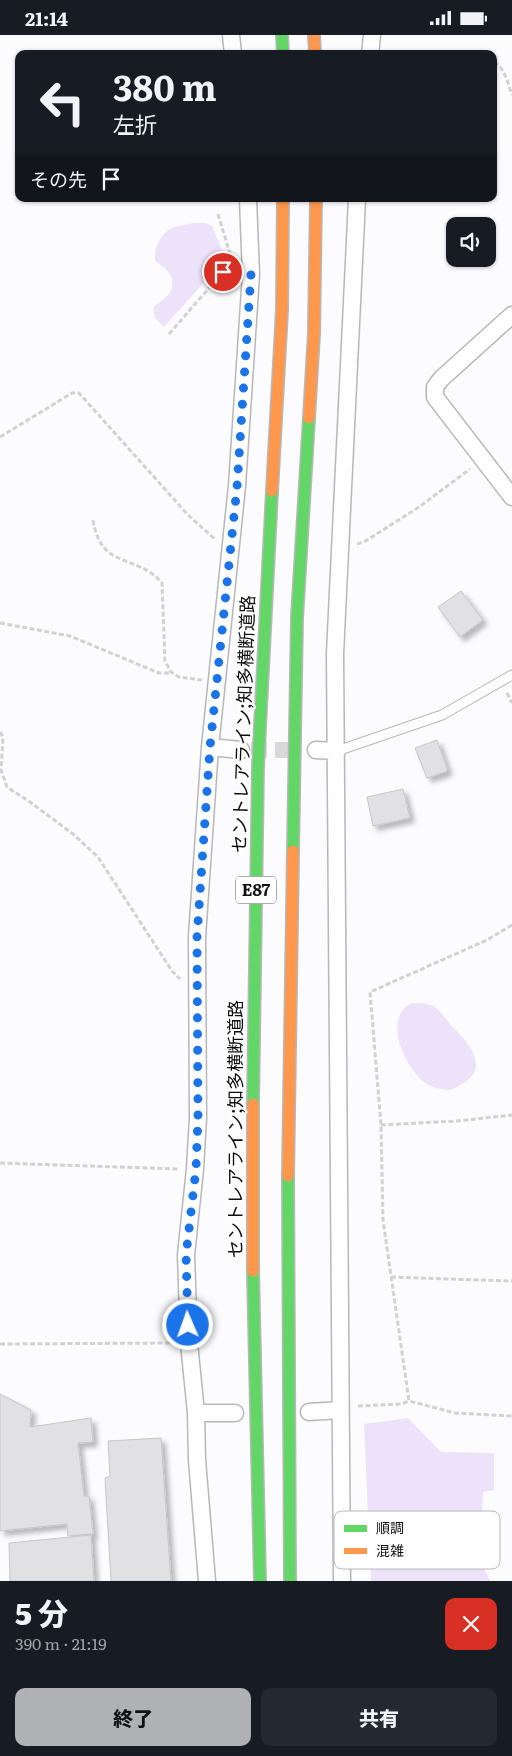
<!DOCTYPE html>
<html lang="ja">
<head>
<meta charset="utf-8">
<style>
  :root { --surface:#171b24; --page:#242831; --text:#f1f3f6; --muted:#9ea1a6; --accent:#b0b1b4 }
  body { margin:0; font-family:Literata,"Noto Sans JP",serif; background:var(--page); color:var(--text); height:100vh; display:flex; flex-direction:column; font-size:19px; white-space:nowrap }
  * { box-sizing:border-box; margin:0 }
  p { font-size:16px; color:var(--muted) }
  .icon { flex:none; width:28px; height:28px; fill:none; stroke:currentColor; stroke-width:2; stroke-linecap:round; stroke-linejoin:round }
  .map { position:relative; height:1546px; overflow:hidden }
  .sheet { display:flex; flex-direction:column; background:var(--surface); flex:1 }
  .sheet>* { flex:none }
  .guide { position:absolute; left:15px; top:15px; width:482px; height:152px; border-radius:10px; box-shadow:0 1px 4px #0004; background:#171b24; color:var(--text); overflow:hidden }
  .buttons { position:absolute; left:446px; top:182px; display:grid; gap:10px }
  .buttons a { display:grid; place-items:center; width:50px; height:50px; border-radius:10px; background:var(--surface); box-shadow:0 1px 4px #0004; font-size:25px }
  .pin { position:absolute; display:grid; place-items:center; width:42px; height:42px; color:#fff; margin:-21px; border:2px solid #fff; border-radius:50%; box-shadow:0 1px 5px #0007 }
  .me { position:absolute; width:55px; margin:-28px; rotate:358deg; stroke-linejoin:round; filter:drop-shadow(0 0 4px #0008) }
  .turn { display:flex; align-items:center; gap:18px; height:105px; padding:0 15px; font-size:22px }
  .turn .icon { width:65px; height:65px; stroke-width:2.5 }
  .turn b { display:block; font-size:35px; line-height:42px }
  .then { display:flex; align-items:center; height:48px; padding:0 15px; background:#0003; gap:10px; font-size:19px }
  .round { display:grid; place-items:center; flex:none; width:52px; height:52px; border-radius:10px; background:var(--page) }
  .overview { display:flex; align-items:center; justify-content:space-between; height:85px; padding:0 15px }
  h1 { font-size:30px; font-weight:800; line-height:38px }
  .primary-button { display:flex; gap:10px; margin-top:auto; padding:10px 15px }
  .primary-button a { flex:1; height:58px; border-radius:10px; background:var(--accent); color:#111; font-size:20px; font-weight:800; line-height:58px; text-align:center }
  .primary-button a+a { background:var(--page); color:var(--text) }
  .status { display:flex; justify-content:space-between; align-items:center; height:35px; padding:0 25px; background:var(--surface); direction:ltr }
  .status svg { height:14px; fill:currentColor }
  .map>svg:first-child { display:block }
  .water { fill:#ece2f9 }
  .building { fill:#e1e0e2; stroke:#c7c6c8; filter:url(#shadow) }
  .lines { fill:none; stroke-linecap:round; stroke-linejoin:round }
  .street-tunnel { stroke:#d8d7d9; stroke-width:16; stroke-dasharray:16 8; stroke-linecap:butt }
  .lane-casing { stroke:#b7b6b9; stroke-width:11 }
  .street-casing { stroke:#b7b6b9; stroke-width:19 }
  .fast-casing { stroke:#b7b6b9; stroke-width:14 }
  .slow-casing { stroke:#b7b6b9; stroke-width:14 }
  .path { stroke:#d2d2d2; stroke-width:3; stroke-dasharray:5 2.5; stroke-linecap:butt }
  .lane { stroke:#fffeff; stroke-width:9 }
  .street { stroke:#fffeff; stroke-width:16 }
  .fast { stroke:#63d668; stroke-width:11 }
  .slow { stroke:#ff974d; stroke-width:11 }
  .route { stroke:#1a73e8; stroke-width:9; stroke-dasharray:0 16.2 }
  .labels { text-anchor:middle; stroke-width:4.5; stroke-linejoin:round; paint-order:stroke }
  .shield { fill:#fff; stroke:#565658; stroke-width:1 }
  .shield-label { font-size:16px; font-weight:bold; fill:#0e0d10 }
  .street-label { font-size:18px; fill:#0e0d10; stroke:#fff }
  .key { fill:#fff; stroke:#b7b6b7; stroke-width:1 }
  .key-label { font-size:14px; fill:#0e0d10 }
</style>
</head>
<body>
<div class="status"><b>21:14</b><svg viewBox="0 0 49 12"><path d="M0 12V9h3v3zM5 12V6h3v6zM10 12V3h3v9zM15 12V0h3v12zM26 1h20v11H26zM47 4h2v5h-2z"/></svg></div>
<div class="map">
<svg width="512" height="1546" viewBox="0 0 512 1546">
  <defs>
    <filter id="shadow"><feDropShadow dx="4.5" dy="4.5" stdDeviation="2.5" flood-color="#0004"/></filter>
  </defs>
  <rect width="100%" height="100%" fill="#fcfbfd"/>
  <path class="water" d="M193 188H206L212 191 224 220V225L164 292 155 283 153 274C157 267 163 266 168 260 179 247 168 233 156 227 152 217 159 201 169 195 175 191 186 190 193 188Z
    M421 968C426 969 432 970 436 973 441 977 447 985 451 990 465 1005 491 1030 465 1047 460 1050 454 1055 448 1055 439 1054 430 1052 423 1046 405 1032 383 984 410 969 413 968 418 968 421 968Z
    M408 1383 441 1417 494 1418V1455L483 1457 480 1525 490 1546H371L364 1389Z"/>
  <path class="building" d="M461 556 483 585 460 602 438 572Z
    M437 705 448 736 427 743 415 713Z
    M403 754 410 783 373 791 367 762Z
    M0 1359 31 1375 30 1392 91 1383 93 1407 78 1408 84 1461H89L93 1499 68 1501 67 1489 0 1496Z
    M161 1403 171 1546H111L105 1443 110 1441 108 1406Z
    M91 1500 94 1546H10L9 1508Z"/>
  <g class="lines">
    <path class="street-tunnel" d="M251 715H301"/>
    <defs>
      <path id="lane" d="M337 716 442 680 512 640"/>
      <path id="street" d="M231 0 233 19
        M370 19 372 0
        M512 280 441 344 435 352V362L512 462
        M210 712 241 715
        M316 715 337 716
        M309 1377 340 1375
        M196 1378H235
        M207 1546 197 1425 196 1378 189 1308 186 1220 195 1134 198 1083 197 902 210 712 237 451 251 239 248 164
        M342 1546 335 619 357 164"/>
      <path id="fast" d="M282 0 283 19
        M293 816 297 583 309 383
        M253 1069 258 731 272 456
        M288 1141 290 1546
        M253 1236 260 1546"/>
      <path id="slow" d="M314 0 315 19
        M309 383 314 298 316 164
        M272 456 282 275 283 164
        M253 1069V1236
        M288 1141 293 816"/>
    </defs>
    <use href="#lane" class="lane-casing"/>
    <use href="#street" class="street-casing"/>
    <use href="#fast" class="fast-casing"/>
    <use href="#slow" class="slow-casing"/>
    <path class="path" d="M494 27C505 33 508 49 512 60
      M218 179 231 222V235
      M169 299 223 237 234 235
      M0 402 72 358H79L188 480 216 505
      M93 485C101 536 137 518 162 548L165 626 171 637 179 642 202 645
      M357 509 364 507 419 472 470 434
      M0 588 70 601 159 638H171
      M507 658 512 668
      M0 697 3 702 1 735 7 752 30 767 73 799 98 822 172 936 180 944
      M512 890 487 905 370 957 381 1090 383 1185 409 1366 455 1378 512 1381
      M381 1090 457 1086 512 1080
      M0 1128 179 1134
      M391 1242 512 1246
      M0 1309 173 1308
      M358 1371 401 1369 409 1366"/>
    <use href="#lane" class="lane"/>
    <use href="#street" class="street"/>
    <use href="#fast" class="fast"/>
    <use href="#slow" class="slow"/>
  </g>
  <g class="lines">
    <path class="route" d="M188 1290 186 1220 196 1134 198 1083 197 902 210 712 237 452 251 239 232 235 223 237"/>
  </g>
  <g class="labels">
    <rect class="shield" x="236" y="841.5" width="40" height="27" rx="4"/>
    <g class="shield-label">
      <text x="256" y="861">E87</text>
    </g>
    <g class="street-label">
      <text transform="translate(244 689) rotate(-88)" y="6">セントレアライン;知多横断道路</text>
      <text transform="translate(236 1094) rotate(-90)" y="6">セントレアライン;知多横断道路</text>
    </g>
  </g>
  <rect x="334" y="1476" width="166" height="58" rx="8" class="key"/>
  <rect x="344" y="1490" width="23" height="7" fill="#63d668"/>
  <rect x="344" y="1513" width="23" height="6" fill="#ff974d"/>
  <g class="key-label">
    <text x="376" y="1498">順調</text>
    <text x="376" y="1521">混雑</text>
  </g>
</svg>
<div class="buttons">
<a><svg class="icon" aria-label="sound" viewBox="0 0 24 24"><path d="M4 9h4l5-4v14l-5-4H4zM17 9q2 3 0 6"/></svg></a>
</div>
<div class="pin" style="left:223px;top:237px;background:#d93025"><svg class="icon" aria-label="arrive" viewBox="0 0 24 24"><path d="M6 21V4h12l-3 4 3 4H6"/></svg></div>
<svg class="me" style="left:188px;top:1290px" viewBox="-20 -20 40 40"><circle r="17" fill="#1a73e8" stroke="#fff" stroke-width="3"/><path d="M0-11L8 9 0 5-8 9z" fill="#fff"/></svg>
<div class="guide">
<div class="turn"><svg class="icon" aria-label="left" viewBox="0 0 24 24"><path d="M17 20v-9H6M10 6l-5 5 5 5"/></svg><div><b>380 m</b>左折</div></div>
<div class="then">その先<svg class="icon" aria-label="arrive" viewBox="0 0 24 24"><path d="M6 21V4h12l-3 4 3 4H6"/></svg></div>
</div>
</div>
<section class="sheet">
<div class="overview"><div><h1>5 分</h1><p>390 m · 21:19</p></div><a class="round" style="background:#d93025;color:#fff"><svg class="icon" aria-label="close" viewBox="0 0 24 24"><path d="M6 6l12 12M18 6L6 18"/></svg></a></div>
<div class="primary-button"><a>終了</a><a>共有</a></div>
</section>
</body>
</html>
